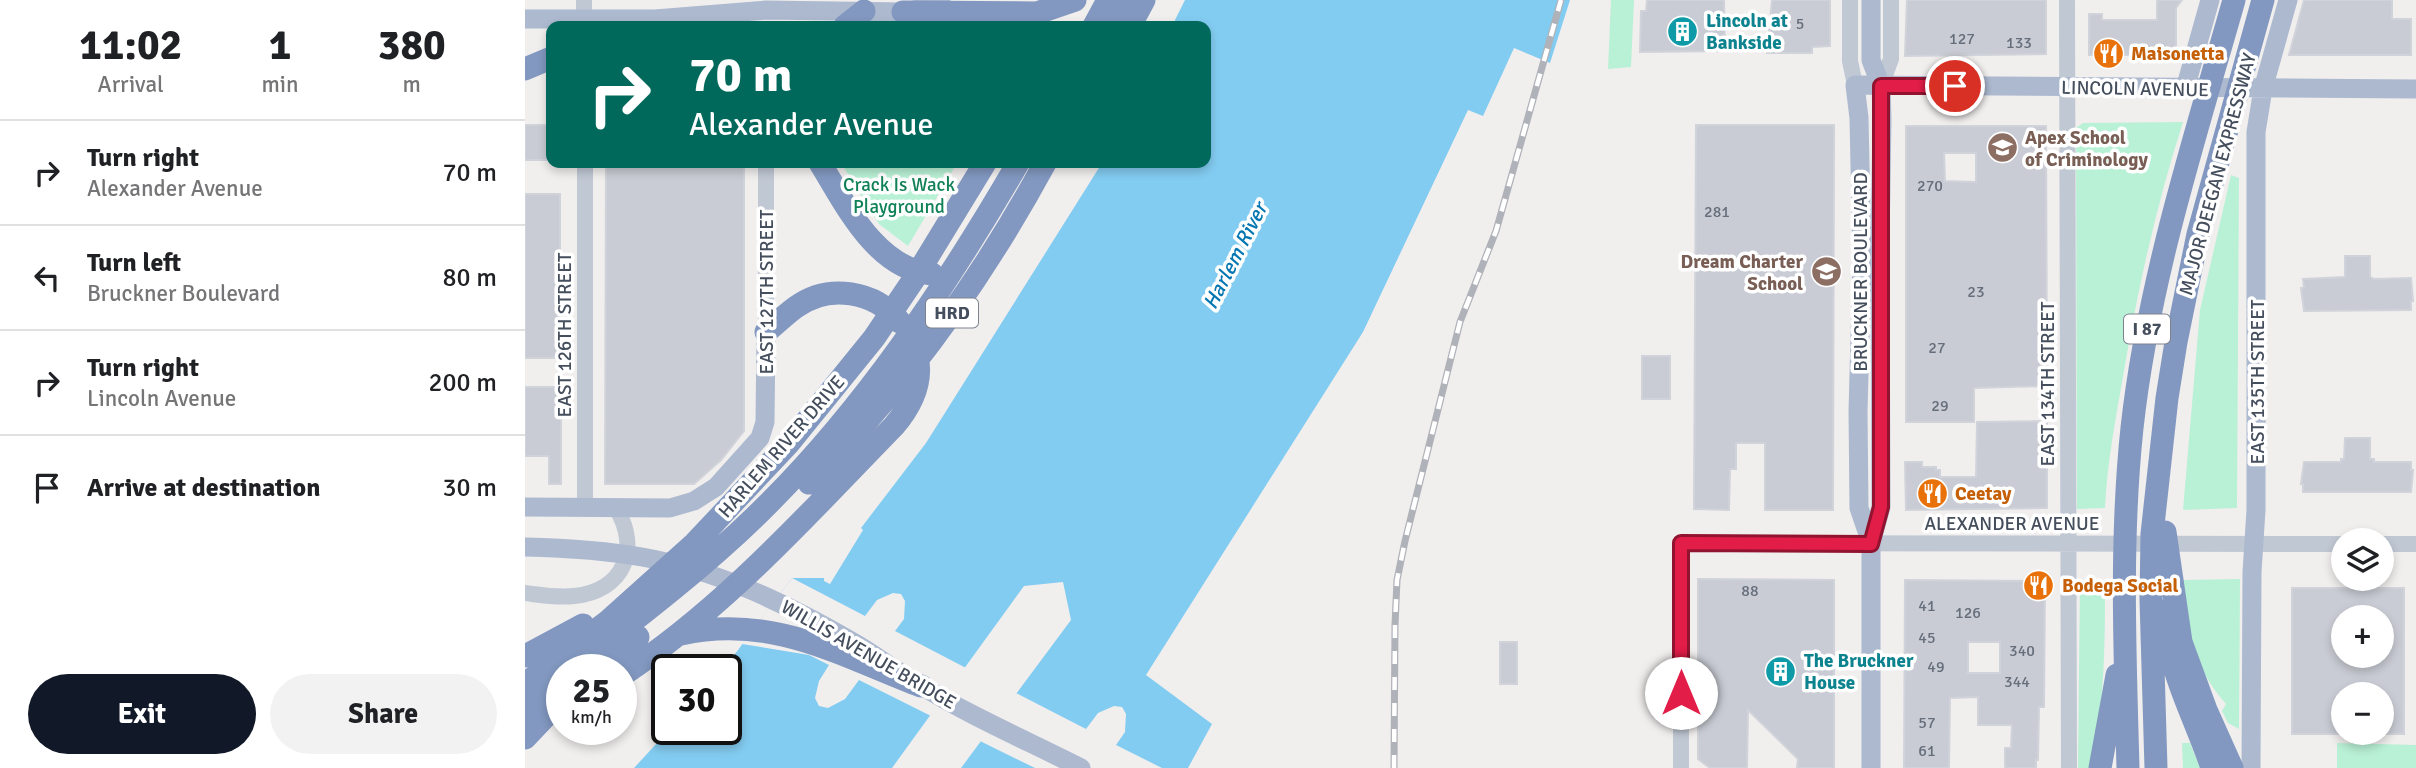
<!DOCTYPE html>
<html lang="en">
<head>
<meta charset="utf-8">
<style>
  :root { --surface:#fff; --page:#f2f2f2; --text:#202124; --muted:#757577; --line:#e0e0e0; --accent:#111827 }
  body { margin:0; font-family:Signika,sans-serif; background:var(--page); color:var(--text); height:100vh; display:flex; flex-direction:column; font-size:26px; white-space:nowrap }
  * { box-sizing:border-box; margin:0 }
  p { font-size:23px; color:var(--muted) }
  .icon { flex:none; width:38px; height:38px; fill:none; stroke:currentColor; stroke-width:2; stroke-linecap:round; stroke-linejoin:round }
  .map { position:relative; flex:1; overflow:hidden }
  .sheet { display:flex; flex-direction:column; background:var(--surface); width:525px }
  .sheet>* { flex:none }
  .hud { position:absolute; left:21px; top:21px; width:665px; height:147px; border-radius:14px; box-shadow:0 4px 10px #0003; background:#00695c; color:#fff; overflow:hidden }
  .fabs { position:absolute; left:1806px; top:528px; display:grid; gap:14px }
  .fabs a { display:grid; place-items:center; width:63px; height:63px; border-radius:50%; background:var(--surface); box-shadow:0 4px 10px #0003; font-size:35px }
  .speed { position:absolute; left:21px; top:654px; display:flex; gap:14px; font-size:35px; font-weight:700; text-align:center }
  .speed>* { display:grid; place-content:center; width:91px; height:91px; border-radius:50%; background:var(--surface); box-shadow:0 4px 10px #0003; line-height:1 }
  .speed small { font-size:18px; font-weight:400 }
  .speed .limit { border:4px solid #111; border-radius:10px; background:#fff; color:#111 }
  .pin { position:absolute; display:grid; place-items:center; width:60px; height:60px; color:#fff; margin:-30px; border:4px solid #fff; border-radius:50%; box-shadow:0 2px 7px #0007 }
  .me { position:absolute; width:77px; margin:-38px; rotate:0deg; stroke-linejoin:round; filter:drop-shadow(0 0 5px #0008) }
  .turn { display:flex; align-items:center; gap:24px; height:147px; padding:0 28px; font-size:32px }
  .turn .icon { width:91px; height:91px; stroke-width:2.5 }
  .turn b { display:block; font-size:49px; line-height:60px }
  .eta { display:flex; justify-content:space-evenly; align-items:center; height:119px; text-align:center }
  .eta b { font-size:42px; font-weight:700; line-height:49px }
  .cta { display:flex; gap:14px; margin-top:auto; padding:14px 28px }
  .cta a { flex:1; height:80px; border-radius:42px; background:var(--accent); color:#fff; font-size:28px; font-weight:700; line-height:80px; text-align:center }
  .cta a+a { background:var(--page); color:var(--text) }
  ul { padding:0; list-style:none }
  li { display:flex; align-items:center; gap:21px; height:105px; padding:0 28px; border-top:2px solid var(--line) }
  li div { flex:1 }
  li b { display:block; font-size:26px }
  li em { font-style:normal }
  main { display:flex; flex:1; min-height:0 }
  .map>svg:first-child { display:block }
  .green { fill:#b9f1d6 }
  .water { fill:#83ccf1 }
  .pier { fill:#f1eeee }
  .building { fill:#c9ccd4; stroke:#d1d3da; stroke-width:2; fill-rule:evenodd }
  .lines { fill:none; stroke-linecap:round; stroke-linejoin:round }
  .minor { stroke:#c0c8d4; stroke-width:16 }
  .major { stroke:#acb9cf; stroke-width:19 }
  .highway { stroke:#8298c0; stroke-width:23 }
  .rail-casing { stroke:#b0b2b9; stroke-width:7 }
  .rail { stroke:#fff; stroke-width:4.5; stroke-dasharray:13; stroke-linecap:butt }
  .route-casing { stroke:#92132f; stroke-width:18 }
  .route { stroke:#e11d48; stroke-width:12 }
  .labels { text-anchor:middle; stroke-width:7; stroke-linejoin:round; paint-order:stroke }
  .number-label { font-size:16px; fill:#666e7b }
  .shield { fill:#fff; stroke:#7d838e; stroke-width:2 }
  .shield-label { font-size:18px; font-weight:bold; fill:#454e5d }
  .culture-label { font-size:19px; font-weight:bold; fill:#0d838f; stroke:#fff; text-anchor:start }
  .food-label { font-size:19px; font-weight:bold; fill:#c56008; stroke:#fff; text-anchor:start }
  .street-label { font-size:19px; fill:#454e5d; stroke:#fff }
  .education-label { font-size:19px; font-weight:bold; fill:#785e54; stroke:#fff; text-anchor:start }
  .park-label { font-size:19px; fill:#118258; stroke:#fff }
  .water-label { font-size:21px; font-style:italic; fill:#0476b1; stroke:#fff }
</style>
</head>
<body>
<main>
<section class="sheet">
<div class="eta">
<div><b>11:02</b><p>Arrival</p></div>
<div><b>1</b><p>min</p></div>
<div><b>380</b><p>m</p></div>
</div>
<ul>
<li><svg class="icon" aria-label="right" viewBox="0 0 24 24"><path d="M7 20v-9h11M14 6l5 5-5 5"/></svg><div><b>Turn right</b><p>Alexander Avenue</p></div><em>70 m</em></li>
<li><svg class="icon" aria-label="left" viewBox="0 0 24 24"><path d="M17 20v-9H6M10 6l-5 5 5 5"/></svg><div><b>Turn left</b><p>Bruckner Boulevard</p></div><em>80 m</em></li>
<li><svg class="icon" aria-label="right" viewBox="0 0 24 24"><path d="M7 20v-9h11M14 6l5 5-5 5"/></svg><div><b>Turn right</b><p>Lincoln Avenue</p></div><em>200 m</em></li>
<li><svg class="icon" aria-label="arrive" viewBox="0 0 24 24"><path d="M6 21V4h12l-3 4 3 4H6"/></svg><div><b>Arrive at destination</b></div><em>30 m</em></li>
</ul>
<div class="cta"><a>Exit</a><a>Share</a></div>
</section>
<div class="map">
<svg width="1891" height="768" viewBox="0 0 1891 768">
  <rect width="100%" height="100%" fill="#f1eeee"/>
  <path class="green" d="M1086 0H1109L1106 67 1083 69Z
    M1658 122C1632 203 1613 287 1599 371 1591 417 1582 462 1580 508L1552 509 1551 128 1558 123Z
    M316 163H432L383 246 354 224Z
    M1706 175 1714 178 1712 508 1658 510 1675 310Z
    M1715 579 1714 729 1703 723 1697 711 1701 704C1666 664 1663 631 1657 580Z
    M1555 580H1580C1580 643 1580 706 1566 768H1553Z
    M1657 743H1665L1675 768H1658Z
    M1812 743 1891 745V768H1812Z"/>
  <path class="water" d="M660 0H1045L1025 63 989 48 958 116 943 110 838 332 621 675 687 724 663 768H436L546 620 538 582 499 586 367 768H109L144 730H201V670H198L267 578H299V581L305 584 338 530 336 528 401 443 577 163H681V26H647Z"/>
  <path class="pier" d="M267 578 340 616 352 600 368 593 376 594 380 601 379 619 370 631 443 669 408 717 334 680 320 699 303 708 294 706 290 698 294 681 304 665 284 655 217 644Z
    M489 692 561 729 573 713 589 706 597 707 601 714 600 732 591 745 637 768H510L453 740Z"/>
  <path class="building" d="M1122 0H1199L1200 51 1115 52 1116 11H1121Z
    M1247 0H1305V46L1287 47V53H1242Z
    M1382 0H1521V54L1380 56Z
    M1632 0H1657L1651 8V55H1564V14H1577V20H1632Z
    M1779 0H1867V19H1886V55H1764Z
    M0 125H26V160H0Z
    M1171 125H1309L1308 510H1240V443H1211V469H1205L1204 510 1169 509Z
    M1381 126H1521L1522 386 1449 388V422H1381ZM1419 153H1451V182L1420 181Z
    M81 163H219V431L196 460 169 484H80Z
    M0 194H35V300H38V329H32V358H0Z
    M1820 256H1845V277L1849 279 1886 278 1888 301H1886V310L1779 311 1776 288H1779L1778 279 1820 277Z
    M1117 356H1145V399H1117Z
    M0 387H36V484H24V456H0Z
    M1522 421V508L1381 510 1380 462H1397V467H1411V470H1415V477H1451L1452 422Z
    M1820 438H1845V459H1849V462H1886V470H1888L1886 492H1778V484H1776L1779 462H1816V459H1819Z
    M1173 579 1309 580V768H1272L1273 759 1223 710 1222 768H1185L1173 759Z
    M1380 580 1520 581 1519 707H1514L1513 760H1511V768H1480V748H1486L1487 725H1453V697L1425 698 1424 768H1379ZM1443 642H1475V673H1443Z
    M1767 588H1879V734H1857V695H1818V734H1767ZM1818 618H1857V656H1818Z
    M975 642H992V684H975Z"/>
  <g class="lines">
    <path class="minor" d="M59 0V26
      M1325 0V61L1330 85
      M1542 0 1544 768
      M1356 86 1366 59V0
      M241 163V332
      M60 508V163
      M1857 544H1891
      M0 593C16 595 33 598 49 596 99 591 116 549 91 508
      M1156 768V543L1818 544"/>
    <path class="major" d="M0 19H130L241 10 378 12 404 7 416 0
      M1660 89 1685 0
      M0 507 145 508 169 501 191 487 235 438 240 422 241 332
      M1346 543 1334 508 1333 412 1337 259 1334 118 1330 85 1891 89
      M0 547C39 548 78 550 117 557 192 570 262 604 328 642 351 655 372 672 395 685 445 716 503 741 556 768
      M1346 768V543L1356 507 1355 245 1357 119 1356 86 1346 60V0
      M1726 768 1727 572 1731 510V132L1738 89 1763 0"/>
    <path class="highway" d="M378 12 512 13 550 0
      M320 26 339 11
      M569 26 583 0
      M588 26 600 0
      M605 26 619 0
      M0 69 26 58
      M295 163C321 205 351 269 407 274
      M241 332C251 324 260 315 271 307 304 283 350 291 375 322
      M284 483C378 389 457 279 520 163
      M1640 532 1656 642 1681 710 1707 768
      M1639 611C1644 675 1668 711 1687 768
      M156 634C247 614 315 655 396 686
      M0 656 58 625
      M45 670C111 619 177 569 236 511 339 410 421 287 493 163
      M72 670 113 637
      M96 676C200 608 283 514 369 426 386 406 398 382 392 356
      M0 684 82 622 170 543 264 443 349 338 391 276 460 163
      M0 711 37 677
      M0 738 37 699
      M1575 768 1592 675
      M1603 768C1600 655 1595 541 1607 428 1623 282 1669 141 1709 0
      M1631 768 1626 600 1627 534 1642 398 1651 342 1673 234 1738 0"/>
    <defs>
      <path id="rail" d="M869 768 870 625 872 580 880 541 935 322 971 231 1036 0"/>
    </defs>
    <use href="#rail" class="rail-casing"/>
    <use href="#rail" class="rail"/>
  </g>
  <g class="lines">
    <defs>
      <path id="route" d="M1156 693V543L1346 544 1356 507V86H1430"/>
    </defs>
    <use href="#route" class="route-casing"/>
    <use href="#route" class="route"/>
  </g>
  <defs>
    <symbol id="building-disc" viewBox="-11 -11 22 22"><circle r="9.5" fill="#0f9aa8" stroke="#fff"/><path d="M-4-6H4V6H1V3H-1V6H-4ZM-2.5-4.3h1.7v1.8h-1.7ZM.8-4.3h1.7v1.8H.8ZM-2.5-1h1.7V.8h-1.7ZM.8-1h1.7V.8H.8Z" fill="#fff"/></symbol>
    <symbol id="restaurant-disc" viewBox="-11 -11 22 22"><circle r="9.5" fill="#e8710a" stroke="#fff"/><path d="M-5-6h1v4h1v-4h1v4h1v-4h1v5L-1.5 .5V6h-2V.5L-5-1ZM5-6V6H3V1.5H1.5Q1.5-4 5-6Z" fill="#fff"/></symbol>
    <symbol id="school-disc" viewBox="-11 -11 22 22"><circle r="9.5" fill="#8d6e63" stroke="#fff"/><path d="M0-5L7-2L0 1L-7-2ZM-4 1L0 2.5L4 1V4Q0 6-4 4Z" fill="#fff"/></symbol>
  </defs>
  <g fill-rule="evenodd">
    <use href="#building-disc" x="1140" y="14" width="35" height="35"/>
    <use href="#restaurant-disc" x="1566" y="36" width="35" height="35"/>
    <use href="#school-disc" x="1460" y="130" width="35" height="35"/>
    <use href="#school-disc" x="1284" y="254" width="35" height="35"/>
    <use href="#restaurant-disc" x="1390" y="476" width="35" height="35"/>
    <use href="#restaurant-disc" x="1496" y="568" width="35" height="35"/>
    <use href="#building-disc" x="1238" y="654" width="35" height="35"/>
  </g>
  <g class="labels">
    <g class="number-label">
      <text x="1275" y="29">5</text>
      <text x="1437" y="44">127</text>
      <text x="1494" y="48">133</text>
      <text x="1405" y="191">270</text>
      <text x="1192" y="217">281</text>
      <text x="1451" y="297">23</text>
      <text x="1412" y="353">27</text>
      <text x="1415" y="411">29</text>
      <text x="1225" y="596">88</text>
      <text x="1402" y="611">41</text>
      <text x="1443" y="618">126</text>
      <text x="1402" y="643">45</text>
      <text x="1497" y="656">340</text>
      <text x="1411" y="672">49</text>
      <text x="1492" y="687">344</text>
      <text x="1402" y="728">57</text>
      <text x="1402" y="756">61</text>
    </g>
    <g class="shield">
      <rect x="401" y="298.5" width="52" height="29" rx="5"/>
      <rect x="1599" y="314.5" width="46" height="29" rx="5"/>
    </g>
    <g class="shield-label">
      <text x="427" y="319">HRD</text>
      <text x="1622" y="335">I 87</text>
    </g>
    <g class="culture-label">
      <text x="1181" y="27">Lincoln at<tspan x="1181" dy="22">Bankside</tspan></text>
      <text x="1279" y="667">The Bruckner<tspan x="1279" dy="22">House</tspan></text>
    </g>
    <g class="food-label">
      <text x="1606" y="60">Maisonetta</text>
      <text x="1430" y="500">Ceetay</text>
      <text x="1537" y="592">Bodega Social</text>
    </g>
    <g class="street-label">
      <text transform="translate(1610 88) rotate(1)" y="7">LINCOLN AVENUE</text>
      <text transform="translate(1692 174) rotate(-75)" y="7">MAJOR DEEGAN EXPRESSWAY</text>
      <text transform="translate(1335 272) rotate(-90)" y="7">BRUCKNER BOULEVARD</text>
      <text transform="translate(241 292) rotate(-90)" y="7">EAST 127TH STREET</text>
      <text transform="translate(39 335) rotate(-90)" y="7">EAST 126TH STREET</text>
      <text transform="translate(1732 382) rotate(-90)" y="7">EAST 135TH STREET</text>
      <text transform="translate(1522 384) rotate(-90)" y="7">EAST 134TH STREET</text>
      <text transform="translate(256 446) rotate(-49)" y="7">HARLEM RIVER DRIVE</text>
      <text x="1487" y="530">ALEXANDER AVENUE</text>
      <text transform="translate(344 654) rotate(30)" y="7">WILLIS AVENUE BRIDGE</text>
    </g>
    <g class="education-label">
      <text x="1500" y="144">Apex School<tspan x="1500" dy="22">of Criminology</tspan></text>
      <text x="1278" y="268" text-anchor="end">Dream Charter<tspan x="1278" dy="22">School</tspan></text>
    </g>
    <g class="park-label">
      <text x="374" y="191">Crack Is Wack<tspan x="374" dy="22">Playground</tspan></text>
    </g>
    <g class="water-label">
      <text transform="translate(710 256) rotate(-63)" y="7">Harlem River</text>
    </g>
  </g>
</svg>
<div class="fabs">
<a><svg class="icon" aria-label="layers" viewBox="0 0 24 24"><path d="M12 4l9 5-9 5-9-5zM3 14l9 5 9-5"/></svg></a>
<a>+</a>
<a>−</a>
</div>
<div class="speed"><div>25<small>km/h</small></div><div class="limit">30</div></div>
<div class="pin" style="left:1430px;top:86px;background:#d93025"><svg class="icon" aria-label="arrive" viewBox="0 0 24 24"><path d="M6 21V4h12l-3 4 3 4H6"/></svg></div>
<svg class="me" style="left:1156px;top:693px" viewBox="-20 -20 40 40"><circle r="19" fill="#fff"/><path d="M0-13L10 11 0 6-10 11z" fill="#e11d48"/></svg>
<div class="hud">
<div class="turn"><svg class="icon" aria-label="right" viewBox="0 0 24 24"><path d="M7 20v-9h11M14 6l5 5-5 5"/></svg><div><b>70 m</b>Alexander Avenue</div></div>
</div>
</div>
</main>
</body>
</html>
